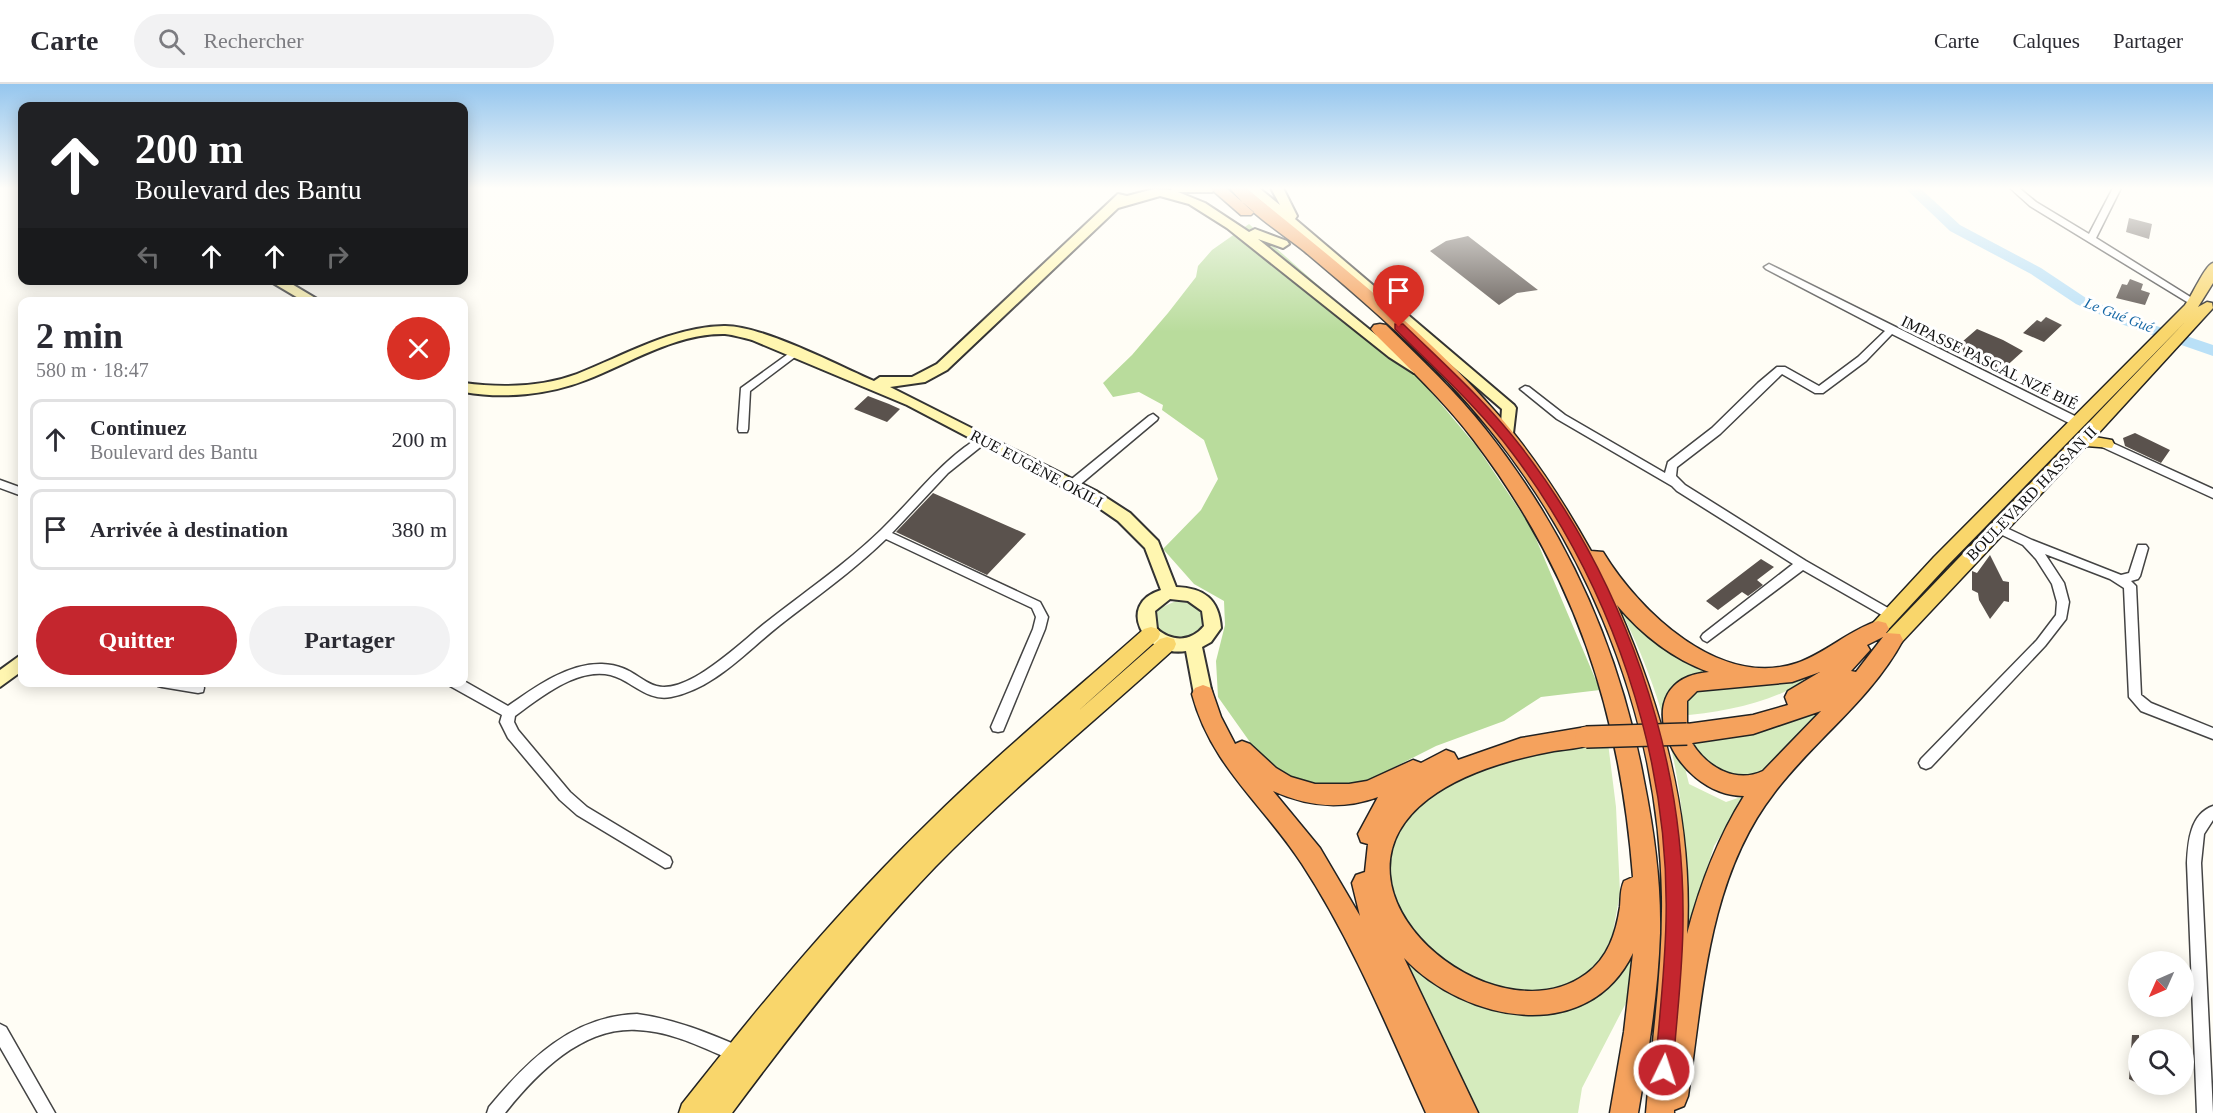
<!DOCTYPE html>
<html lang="fr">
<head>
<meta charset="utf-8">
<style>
  :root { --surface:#fff; --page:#f2f2f3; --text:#2b2b33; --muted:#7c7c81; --line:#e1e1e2; --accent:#c4262e }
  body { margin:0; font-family:"Times New Roman",serif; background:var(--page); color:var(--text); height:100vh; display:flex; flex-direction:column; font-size:22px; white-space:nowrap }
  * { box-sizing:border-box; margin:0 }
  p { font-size:20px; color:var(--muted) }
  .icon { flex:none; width:33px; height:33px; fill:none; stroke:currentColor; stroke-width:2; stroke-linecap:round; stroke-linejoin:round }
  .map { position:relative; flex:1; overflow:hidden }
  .sheet { position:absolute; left:18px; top:213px; width:450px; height:390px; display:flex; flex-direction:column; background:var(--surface); border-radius:12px; box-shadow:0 3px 15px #0003 }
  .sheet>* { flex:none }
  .top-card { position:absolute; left:18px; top:18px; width:450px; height:183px; border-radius:12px; box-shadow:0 3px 15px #0003; background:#202124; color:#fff; overflow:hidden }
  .needle { width:39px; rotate:225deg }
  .buttons { position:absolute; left:2128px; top:867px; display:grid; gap:12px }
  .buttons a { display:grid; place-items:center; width:66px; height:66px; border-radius:50%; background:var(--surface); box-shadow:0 3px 15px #0003; font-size:30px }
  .pin { position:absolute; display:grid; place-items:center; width:51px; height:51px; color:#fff; margin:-62px -26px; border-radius:50% 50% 50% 0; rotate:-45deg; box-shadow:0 0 6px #0007 }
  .pin .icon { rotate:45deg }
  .me { position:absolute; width:66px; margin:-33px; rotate:4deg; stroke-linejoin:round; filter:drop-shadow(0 0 4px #0008) }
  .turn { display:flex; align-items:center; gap:21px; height:126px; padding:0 18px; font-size:27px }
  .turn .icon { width:78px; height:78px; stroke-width:2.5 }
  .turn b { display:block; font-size:42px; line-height:51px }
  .lanes { display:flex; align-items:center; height:57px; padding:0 18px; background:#0003; justify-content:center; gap:30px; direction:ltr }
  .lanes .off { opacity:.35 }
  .round { display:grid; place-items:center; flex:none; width:63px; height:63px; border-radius:32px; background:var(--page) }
  .overview { display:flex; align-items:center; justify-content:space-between; height:102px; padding:0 18px }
  h1 { font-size:36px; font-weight:700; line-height:45px }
  .primary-button { display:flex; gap:12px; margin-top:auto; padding:12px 18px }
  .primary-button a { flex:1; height:69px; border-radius:36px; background:var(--accent); color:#fff; font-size:24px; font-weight:700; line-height:69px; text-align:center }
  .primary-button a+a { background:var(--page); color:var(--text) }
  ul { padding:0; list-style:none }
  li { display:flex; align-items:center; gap:18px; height:81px; margin:0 12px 9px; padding:0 6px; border:3px solid var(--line); border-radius:12px }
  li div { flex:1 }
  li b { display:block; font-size:22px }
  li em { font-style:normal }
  header { display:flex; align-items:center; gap:36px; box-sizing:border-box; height:84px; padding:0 30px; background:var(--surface); border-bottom:2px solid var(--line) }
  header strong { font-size:28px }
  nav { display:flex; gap:33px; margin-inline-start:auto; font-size:21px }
  .search { width:420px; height:54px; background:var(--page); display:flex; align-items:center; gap:15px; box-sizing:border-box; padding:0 21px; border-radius:33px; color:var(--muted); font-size:22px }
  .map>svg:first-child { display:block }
  .green { fill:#d5ebbd }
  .forest { fill:#b9dc9c }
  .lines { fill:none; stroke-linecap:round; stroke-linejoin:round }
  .river { fill:#b9e0f7; fill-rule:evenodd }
  .building { fill:#5a524d }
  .street-casing { stroke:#444; stroke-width:3 }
  .secondary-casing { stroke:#333; stroke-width:4 }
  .primary-casing { stroke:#222; stroke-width:3 }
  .highway-casing { stroke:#222; stroke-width:3 }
  .street { fill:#fff; fill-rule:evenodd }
  .secondary { fill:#fff6b0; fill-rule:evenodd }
  .primary { fill:#f9d66b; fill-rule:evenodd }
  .highway { fill:#f5a25d; fill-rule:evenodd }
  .highway-bridge-casing { stroke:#222; stroke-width:24; stroke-linecap:butt }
  .highway-bridge { stroke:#f5a25d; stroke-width:21 }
  .route { fill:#c4262e; stroke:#7f191e; stroke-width:1.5 }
  .labels { text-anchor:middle; stroke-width:6; stroke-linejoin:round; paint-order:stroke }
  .far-water-label { font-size:15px; font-style:italic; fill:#1768a6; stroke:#fff }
  .street-label { font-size:16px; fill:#111; stroke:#fff }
</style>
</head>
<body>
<header>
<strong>Carte</strong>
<div class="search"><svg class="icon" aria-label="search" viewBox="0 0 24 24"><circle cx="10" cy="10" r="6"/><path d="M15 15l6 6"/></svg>Rechercher</div>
<nav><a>Carte</a><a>Calques</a><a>Partager</a></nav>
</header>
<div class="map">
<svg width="2213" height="1029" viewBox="0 0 2213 1029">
  <rect width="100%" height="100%" fill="#fffdf5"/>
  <path class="green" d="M1609 505 1734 592 1686 597 1684 680 1689 700 1726 718 1747 711 1714 762 1700 807 1685 880C1685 830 1687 779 1682 730 1674 651 1648 574 1609 505Z
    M1176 517 1193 520 1203 532 1201 546C1183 560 1143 554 1158 525Z
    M1822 587C1779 617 1729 628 1678 632L1692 606 1803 594Z
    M1836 615 1762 694 1717 690 1684 657Z
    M1608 659 1616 723 1620 809 1612 853 1601 875 1585 893 1546 910 1484 906 1402 844 1382 770 1397 739 1457 692 1551 662Z
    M1392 849 1482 922 1614 896 1635 863 1627 917 1582 1004 1578 1029H1473Z"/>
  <path class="forest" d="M1249 140 1410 283 1477 363 1531 443 1600 606 1541 613 1504 637 1436 662 1357 702 1319 703 1281 690 1257 668 1218 613 1216 577 1225 541 1224 517 1194 500 1163 465 1201 426 1218 395 1204 356 1162 326 1163 321 1139 308 1113 313 1103 299 1132 271 1168 229 1196 193 1198 182 1212 166Z"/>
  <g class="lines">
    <path class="river" d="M1905 104H1920L1960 141 2041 184 2086 214 2133 234 2213 261V272L2121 240 2076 220 2031 190 1950 147Z"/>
  </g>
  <path class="building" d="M2129 134 2152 140 2149 155 2126 148Z
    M1468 152 1538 206 1517 209 1499 221 1430 167 1446 157Z
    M2130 195 2143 200 2141 206 2150 209 2145 221 2116 214 2122 200 2127 201Z
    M2046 233 2062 241 2044 258 2023 249 2037 236 2041 238Z
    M1977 245 2003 256 2023 267 2001 287 1955 264Z
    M868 312 889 320 900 325 887 338 854 325Z
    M2135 349 2170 366 2161 379 2125 362 2123 354Z
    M933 409 1026 450 987 491 896 448Z
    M1990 471 2003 497 2009 498V518L2004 517 1990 535 1979 516 1978 509 1972 506V487L1977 489Z
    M1761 475 1774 483 1757 496 1763 501 1748 512 1742 508 1718 526 1706 517Z
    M2132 951H2139V1000L2129 995Z"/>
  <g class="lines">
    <defs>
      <path id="street" d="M2010 104H2019L2036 118 2089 150 2113 104H2121L2096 154 2200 219 2198 221H2192L2030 122Z
        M1769 180 2083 336 2084 339 2079 343 2075 342 1892 250 1866 277 1823 309H1815L1782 290 1720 350 1677 383 1676 392 1685 401 1806 477 1895 528 1897 531 1895 534H1887L1803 486 1707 558 1703 556 1701 553 1703 550 1793 480 1677 407 1672 402 1557 335 1520 305 1525 302 1529 303 1565 331 1665 389 1668 378 1712 344 1758 299 1777 283H1785L1819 302 1858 273 1885 247 1766 185 1764 183Z
        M795 265 800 268 799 270 750 307 748 345 747 348H739L738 345 741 304Z
        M1153 330 1158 334 1157 336 1076 404H1068L1066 401 1068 398 1149 332Z
        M984 350 989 354 988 357 948 389 892 449 1040 518 1048 533 1045 545 1003 647 998 648 993 647 991 643 1033 545 1036 533 1032 524 886 455C853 487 816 513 780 541 747 567 714 605 671 613 651 617 637 603 621 595 586 576 542 612 515 632L514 638 518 646 570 708 587 723 670 773 672 778 670 783 665 784 577 731 560 716 508 654 500 638 502 631 450 602 448 598 464 597 508 622C535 603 568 579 602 580 646 581 644 621 695 593 720 579 742 558 764 540 803 509 845 481 881 446 910 418 933 387 965 363 971 359 977 353 984 350Z
        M2106 356 2213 405V414L2102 363 2101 360 2102 357Z
        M0 396 22 404V412L0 404Z
        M1998 440 2032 456 2121 491 2129 489 2138 461H2146L2148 464 2140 492 2138 495 2131 497 2136 502 2141 611 2151 619 2213 644V655L2141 627 2129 613 2124 504 2110 495 2045 470 2064 499 2069 518 2066 535 2045 562 1931 683 1926 685 1921 683 1919 679 1921 675 2037 556 2056 531 2057 518 2052 500 2036 475 2023 461 1994 447 1992 444 1994 441Z
        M156 598H196L203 600 204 604 203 608 198 609 162 603 158 602Z
        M2213 722V736L2204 750 2201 779 2213 1029H2197L2187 779C2188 758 2190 730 2213 722Z
        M637 930C674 935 709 949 743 964L745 970 743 976 737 978C705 965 672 947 637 946 582 943 537 989 505 1029H487L489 1023C528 976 572 932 637 930Z
        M0 940 6 943 55 1029H38L0 963Z"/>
      <path id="secondary" d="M1170 104H1218L1212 108H1178L1205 119 1249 148 1255 145 1287 157 1289 160 1283 164 1258 155 1375 250 1424 283V289H1414L1389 273 1227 144 1189 120 1160 112 1118 124 947 286 925 298 890 303 1096 407 1130 429 1158 457 1176 503C1204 504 1219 515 1221 544L1211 558 1202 563 1212 610 1209 615 1203 617 1197 615 1194 610 1186 567C1144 574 1115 520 1161 506L1145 464 1118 437 1086 415 907 321 752 256C744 254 734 251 725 250 676 249 630 279 586 296 548 311 503 315 464 308V299C501 304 542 303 577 290 625 271 672 243 724 242 761 241 837 281 874 297L880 293H912L937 280 1118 110 1127 112 1154 105 1172 106ZM1170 515 1188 517 1202 527 1204 542C1191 558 1172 558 1157 545L1155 527Z
        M1246 104H1259L1280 121 1271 104H1283L1297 132 1295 135 1514 321 1516 324 1512 358H1502L1500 354 1502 325Z
        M268 196H285L322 218H305Z
        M22 570V587L0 603V586Z"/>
      <path id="primary" d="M2213 179V199L2198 223 2207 218 2212 219 2213 224 2095 353 2112 356 2114 360 2112 364 2086 362 1899 561 1892 563 1885 561 1883 556 1885 551 2186 237 1946 483 1884 550 1878 552 1872 550 1869 545 1872 540 1934 473 2185 221C2192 212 2205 181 2213 179Z
        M1151 543 1158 545 1160 550 1158 555 1077 628 1160 555 1167 553 1174 555 1176 560 1174 565C1094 638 1010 706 935 783 861 860 795 944 732 1029H679L682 1020C760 921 840 824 931 736 999 669 1073 608 1144 545Z"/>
      <path id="highway" d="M1210 104H1226L1254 128 1251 131H1241Z
        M1230 104H1246C1331 174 1420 242 1493 325 1532 368 1563 417 1591 467L1603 468C1639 527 1719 605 1797 579 1826 569 1849 546 1878 537L1886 539 1889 545 1886 549 1900 550 1903 556C1871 616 1814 656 1774 709 1708 794 1703 909 1688 1012L1684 1022 1674 1026V1029H1646C1652 957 1663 885 1662 813 1659 623 1579 435 1448 298 1403 251 1354 209 1304 167 1280 148 1248 128 1230 104ZM1617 521C1641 550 1673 575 1709 588 1622 595 1672 712 1744 712 1717 755 1700 801 1687 850 1693 735 1663 625 1617 521ZM1883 553 1856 588 1851 587 1870 566 1867 561ZM1820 588 1788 607 1785 613 1788 621 1753 631 1687 640V617L1697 607 1792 598ZM1821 627 1763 687C1735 700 1707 683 1692 659L1753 650Z
        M1380 240 1386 241C1421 275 1456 308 1486 346 1568 449 1620 567 1644 697 1654 747 1661 798 1660 849 1658 910 1648 970 1638 1029H1610L1624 948 1633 869C1588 963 1464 938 1404 874L1478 1029H1426C1388 945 1353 858 1302 780 1263 720 1211 682 1192 610L1195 604 1203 601 1211 604 1221 633 1235 660 1242 657 1250 660 1276 684 1291 693 1315 700H1349L1367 697 1413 676 1421 679 1446 666 1454 669 1458 676 1521 654 1586 643 1594 646 1597 653 1594 660C1581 664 1568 665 1554 667 1511 675 1464 688 1428 715 1310 806 1493 958 1586 890 1608 874 1616 849 1620 823 1621 813 1620 806 1624 797L1633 793C1620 627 1575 489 1473 355 1444 317 1408 283 1374 249L1371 245 1374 241ZM1273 707C1308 723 1342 726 1378 713L1358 750 1361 758 1368 760 1365 788 1356 791 1352 799 1360 832 1320 764Z"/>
    </defs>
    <use href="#street" class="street-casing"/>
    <use href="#secondary" class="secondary-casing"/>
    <use href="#primary" class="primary-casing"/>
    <use href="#highway" class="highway-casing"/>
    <use href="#street" class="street"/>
    <use href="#secondary" class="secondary"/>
    <use href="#primary" class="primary"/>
    <use href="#highway" class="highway"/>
    <defs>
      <path id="highway-bridge" d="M1586 653 1687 650"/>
    </defs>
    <use href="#highway-bridge" class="highway-bridge-casing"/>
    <use href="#highway-bridge" class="highway-bridge"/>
  </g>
  <linearGradient id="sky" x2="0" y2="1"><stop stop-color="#95c6ee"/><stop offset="0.42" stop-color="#fffefa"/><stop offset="1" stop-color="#fffefa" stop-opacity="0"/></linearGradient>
  <rect width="2213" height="248" fill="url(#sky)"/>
  <path class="route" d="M1395 240H1403C1444 280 1487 318 1522 364 1624 497 1685 669 1683 837 1683 887 1676 937 1673 986L1670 993 1664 995 1657 993 1655 986C1659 937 1665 887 1666 837 1670 672 1612 502 1513 370 1479 324 1435 285 1395 245Z"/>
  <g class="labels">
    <g class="far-water-label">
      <text transform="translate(2119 231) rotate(21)" y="5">Le Gué Gué</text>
    </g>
    <g class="street-label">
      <text transform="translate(1990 278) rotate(26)" y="6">IMPASSE PASCAL NZÉ BIÉ</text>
      <text transform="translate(1037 384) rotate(28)" y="6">RUE EUGÈNE OKILI</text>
      <text transform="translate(2031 409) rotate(-46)" y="6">BOULEVARD HASSAN II</text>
    </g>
  </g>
</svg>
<div class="buttons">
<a><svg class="needle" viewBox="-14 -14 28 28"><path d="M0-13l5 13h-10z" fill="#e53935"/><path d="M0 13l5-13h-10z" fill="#7c7c81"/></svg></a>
<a><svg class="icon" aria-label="search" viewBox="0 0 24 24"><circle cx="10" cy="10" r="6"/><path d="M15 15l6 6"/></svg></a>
</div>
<div class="pin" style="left:1399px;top:243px;background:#d93025"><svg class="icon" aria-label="arrive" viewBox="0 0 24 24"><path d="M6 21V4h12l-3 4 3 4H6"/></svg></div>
<svg class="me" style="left:1664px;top:986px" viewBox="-20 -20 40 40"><circle r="17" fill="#c4262e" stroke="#fff" stroke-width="3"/><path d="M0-11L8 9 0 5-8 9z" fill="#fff"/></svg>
<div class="top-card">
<div class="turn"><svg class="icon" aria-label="ahead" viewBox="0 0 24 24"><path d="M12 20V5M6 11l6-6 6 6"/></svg><div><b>200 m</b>Boulevard des Bantu</div></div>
<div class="lanes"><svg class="icon off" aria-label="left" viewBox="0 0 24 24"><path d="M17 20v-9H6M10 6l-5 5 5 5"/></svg><svg class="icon" aria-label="ahead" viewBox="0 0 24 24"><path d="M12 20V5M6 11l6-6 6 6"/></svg><svg class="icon" aria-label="ahead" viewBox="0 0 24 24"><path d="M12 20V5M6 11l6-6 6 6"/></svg><svg class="icon off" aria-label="right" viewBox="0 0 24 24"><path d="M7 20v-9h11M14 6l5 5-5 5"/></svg></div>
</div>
<section class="sheet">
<div class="overview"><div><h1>2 min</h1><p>580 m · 18:47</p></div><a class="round" style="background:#d93025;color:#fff"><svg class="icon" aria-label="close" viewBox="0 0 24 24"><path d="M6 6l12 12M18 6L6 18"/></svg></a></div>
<ul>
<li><svg class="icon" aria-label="ahead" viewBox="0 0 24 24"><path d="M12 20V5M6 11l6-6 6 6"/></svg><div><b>Continuez</b><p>Boulevard des Bantu</p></div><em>200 m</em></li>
<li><svg class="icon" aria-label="arrive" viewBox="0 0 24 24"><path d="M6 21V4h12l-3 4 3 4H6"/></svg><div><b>Arrivée à destination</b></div><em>380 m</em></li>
</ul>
<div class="primary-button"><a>Quitter</a><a>Partager</a></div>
</section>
</div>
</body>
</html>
